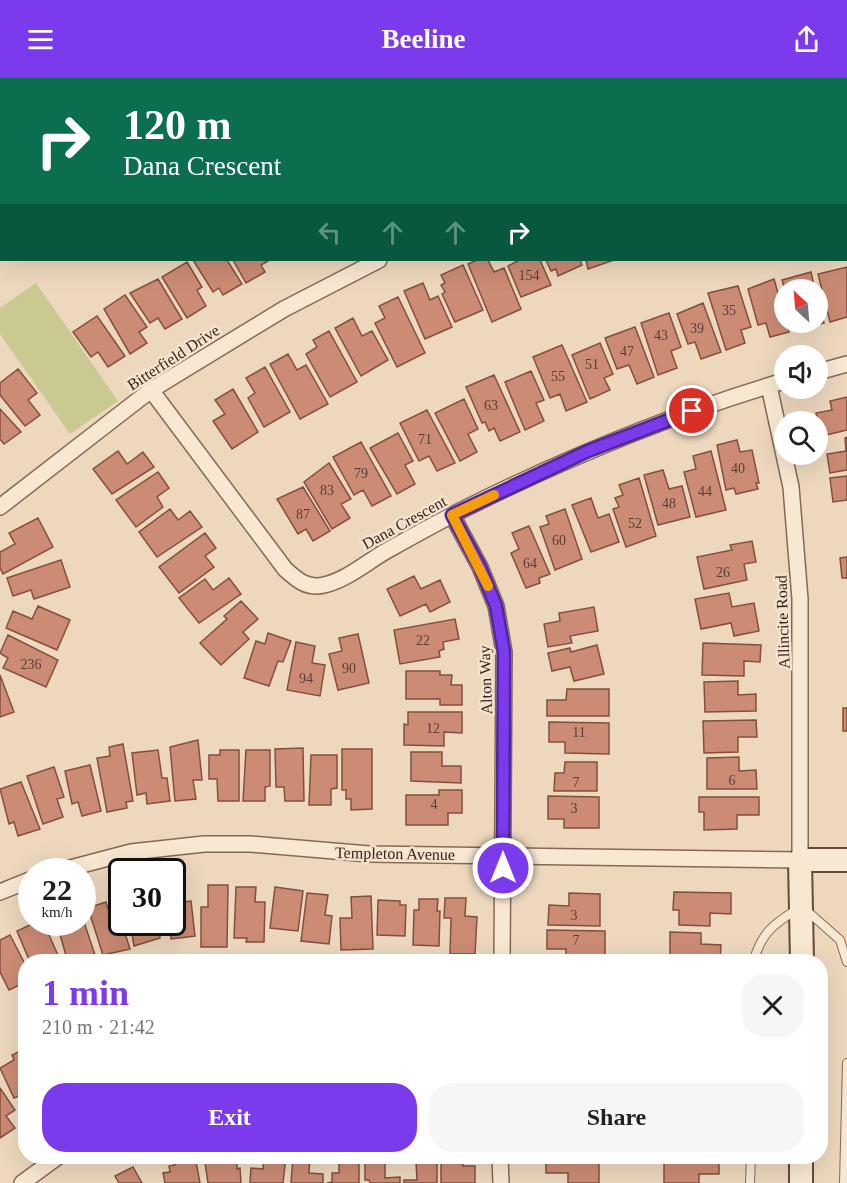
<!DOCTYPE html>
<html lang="en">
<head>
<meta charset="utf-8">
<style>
  :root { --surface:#fff; --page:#f6f6f6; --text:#202124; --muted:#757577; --accent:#7c3aed }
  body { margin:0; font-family:"Times New Roman",serif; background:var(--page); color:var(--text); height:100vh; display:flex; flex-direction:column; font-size:22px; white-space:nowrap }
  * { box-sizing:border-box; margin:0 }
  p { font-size:20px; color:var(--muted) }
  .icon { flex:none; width:33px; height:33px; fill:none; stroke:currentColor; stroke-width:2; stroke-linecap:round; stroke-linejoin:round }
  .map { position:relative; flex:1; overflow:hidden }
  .panel { position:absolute; left:18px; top:876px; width:810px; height:210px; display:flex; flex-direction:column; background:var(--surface); border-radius:24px; box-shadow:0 6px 24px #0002 }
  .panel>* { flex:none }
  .top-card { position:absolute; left:0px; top:0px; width:848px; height:183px; box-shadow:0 6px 24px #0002; background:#0b6e4f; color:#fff; overflow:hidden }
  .needle { width:39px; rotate:334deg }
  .fabs { position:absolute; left:774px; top:201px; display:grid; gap:12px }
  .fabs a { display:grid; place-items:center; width:54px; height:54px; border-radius:50%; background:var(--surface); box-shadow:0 6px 24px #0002; font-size:30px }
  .speed { position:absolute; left:18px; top:780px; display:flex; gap:12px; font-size:30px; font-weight:700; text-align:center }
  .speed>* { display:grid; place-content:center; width:78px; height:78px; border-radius:50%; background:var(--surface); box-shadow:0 6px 24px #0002; line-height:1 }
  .speed small { font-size:15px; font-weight:400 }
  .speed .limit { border:3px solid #111; border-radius:9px; background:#fff; color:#111 }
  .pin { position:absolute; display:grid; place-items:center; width:51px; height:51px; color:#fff; margin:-26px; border:3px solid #fff; border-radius:50%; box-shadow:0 2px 6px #0007 }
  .me { position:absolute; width:66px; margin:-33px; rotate:0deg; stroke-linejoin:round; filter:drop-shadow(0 0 4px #0008) }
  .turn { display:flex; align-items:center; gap:21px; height:126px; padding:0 24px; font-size:27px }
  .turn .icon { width:78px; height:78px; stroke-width:2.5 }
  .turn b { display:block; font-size:42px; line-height:51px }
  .lanes { display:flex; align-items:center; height:57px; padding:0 24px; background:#0003; justify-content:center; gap:30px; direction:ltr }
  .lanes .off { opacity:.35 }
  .round { display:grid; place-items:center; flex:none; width:63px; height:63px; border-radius:24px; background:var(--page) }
  .overview { display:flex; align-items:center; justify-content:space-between; height:102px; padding:0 24px }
  h1 { font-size:36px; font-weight:700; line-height:45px; color:var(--accent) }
  .action { display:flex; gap:12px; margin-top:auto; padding:12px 24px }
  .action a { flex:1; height:69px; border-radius:24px; background:var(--accent); color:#fff; font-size:24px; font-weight:700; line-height:69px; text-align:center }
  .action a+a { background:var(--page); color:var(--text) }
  header { display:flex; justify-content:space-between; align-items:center; height:78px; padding:0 24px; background:var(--accent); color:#fff; font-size:27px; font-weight:700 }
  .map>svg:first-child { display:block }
  .green { fill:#cac992 }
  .building { fill:#cb8b74; stroke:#844f3d; stroke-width:1.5 }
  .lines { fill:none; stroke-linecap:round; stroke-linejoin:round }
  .lane-casing { stroke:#856957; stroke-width:10 }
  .street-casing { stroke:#856957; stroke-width:18 }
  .secondary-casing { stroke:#664a3a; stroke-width:26 }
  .lane { stroke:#f8e7d1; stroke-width:8 }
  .street { stroke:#f8e7d1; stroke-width:15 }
  .secondary { stroke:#f8e7d1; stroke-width:22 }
  .route-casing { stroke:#51269a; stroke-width:15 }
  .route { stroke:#7c3aed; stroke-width:10 }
  .slow { stroke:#f59e0b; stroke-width:10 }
  .labels { text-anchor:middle; stroke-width:5; stroke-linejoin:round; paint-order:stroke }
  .number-label { font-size:14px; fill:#5a3e32 }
  .street-label { font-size:16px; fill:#34241c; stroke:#f5e3cd }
</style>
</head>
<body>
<header><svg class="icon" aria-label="menu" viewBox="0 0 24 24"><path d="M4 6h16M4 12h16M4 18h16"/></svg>Beeline<svg class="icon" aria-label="share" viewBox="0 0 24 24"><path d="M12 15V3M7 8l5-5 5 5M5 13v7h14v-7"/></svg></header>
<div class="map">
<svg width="847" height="1105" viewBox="0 0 847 1105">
  <rect width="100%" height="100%" fill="#edd8be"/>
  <path class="green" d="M36 205 118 323 70 356 0 256V230Z"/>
  <path class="building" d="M193 182H227L242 206 223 217 219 210 213 214Z
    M233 182H268V183L261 187 265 194 246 205Z
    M477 182H488L494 194 504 190 521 231 492 244 468 186Z
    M519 182H540L551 207 521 219 508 188Z
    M546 182H580L582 187 558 198 556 191 551 193Z
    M586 182H614L588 191Z
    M187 184 202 209 197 212 206 228 187 240 162 199Z
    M463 187 483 232 455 244 442 216 445 214 441 207 445 205 441 197Z
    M847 189V239L830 244 818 196Z
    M811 194 815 212H785L782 202Z
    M158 201 182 241 165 251 158 240 150 245 130 215Z
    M774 201 789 254 770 259 766 245 758 247 748 211Z
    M423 205 430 222 438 218 452 249 425 261 404 213Z
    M738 208 751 249 741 252 745 265 726 272 708 215Z
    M125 217 147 249 139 254 147 265 130 276 104 231Z
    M398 219 425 275 397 289 375 245 385 240 379 228Z
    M818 220 824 245 805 250 804 244H818Z
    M703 225 721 274 701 281 695 264 688 266 677 236Z
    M669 235 681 269 671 273 677 290 658 297 641 245Z
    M97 238 125 278 108 289 98 274 91 279 73 254Z
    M353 240 362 258 372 253 388 282 361 298 335 250Z
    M635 249 654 299 637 306 629 287 617 291 605 260Z
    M329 253 357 304 330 319 306 276 317 269 313 262Z
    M600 265 613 296 604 300 610 312 590 321 572 277Z
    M562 267 587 324 566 333 560 316 550 320 533 279Z
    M288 276 297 292 306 287 328 326 300 341 270 286Z
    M265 289 290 334 264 349 248 320 255 315 246 300Z
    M18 291 37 315 28 322 40 337 25 348 0 317V305Z
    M531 293 544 322 536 325 544 343 525 352 505 304Z
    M494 297 520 354 500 363 494 350 489 353 485 344 482 345 466 309Z
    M233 311 258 354 232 371 213 343 225 336 215 322Z
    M847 319V352L822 358 816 335 832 332 830 323Z
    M464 321 478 351 468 356 477 374 460 383 435 335Z
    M0 331 21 354 4 366 0 361Z
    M427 332 455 385 437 393 429 378 419 383 400 345Z
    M398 355 413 383 405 387 415 406 397 416 370 370Z
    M847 359V392L830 395 827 376 846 373 845 360Z
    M737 362 740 374 752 372 759 405H756L758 411 736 416 734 410 726 412 717 367Z
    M361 364 391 418 372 428 363 412 354 417 333 379Z
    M118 373 127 386 143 374 154 389 112 416 93 391Z
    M711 373 726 432 696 439 684 394 696 391 693 378Z
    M329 385 351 421 341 426 350 440 332 451 304 404Z
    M663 392 669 411 682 408 690 439 658 447 644 397Z
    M158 394 169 410 157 419 163 429 136 449 116 422Z
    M847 398V422L833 424 830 400Z
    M639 400 656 458 626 469 613 431 619 429 615 420 623 417 619 407Z
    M303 409 330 453 313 463 306 451 298 456 277 421Z
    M591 420 598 440 609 436 619 464 591 474 572 427Z
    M170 431 178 442 190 433 202 449 157 479 139 454Z
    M565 431 582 481 555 492 540 449 549 446 546 438Z
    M38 440 53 469 3 496 0 490V474L15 466 9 455Z
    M529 448 550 496 539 500 540 505 526 510 511 475 519 471 512 455Z
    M205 455 216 470 205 478 214 489 179 515 159 489Z
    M752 463 756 484 744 486 747 502 704 511 697 479 732 472 730 467Z
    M847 479V500H842L840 480Z
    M61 482 70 509 34 521 31 512 13 518 7 500Z
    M414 498 421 511 440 502 450 524 430 534 426 526 400 538 387 511Z
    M229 500 241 516 199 545 179 520 205 501 213 512Z
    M729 515 732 529 754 525 759 553 734 558 731 545 701 551 695 521Z
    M241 523 258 541 243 554 249 561 221 587 200 565 227 541 224 538Z
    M38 528 70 542 57 572 6 550 13 533 32 541Z
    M594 529 598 553 570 558 572 565 548 569 544 546 560 543 559 535Z
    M455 541 459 561 443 564 444 571 439 573 440 579 400 586 394 552Z
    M268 555 291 563 283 584 278 583 269 608 244 600 256 563 265 566Z
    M358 556 369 605 338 612 329 576 342 573 339 560Z
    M8 557 58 582 46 609 3 590 8 580 0 575Z
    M296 564 315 568 312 585 325 587 320 618 287 612Z
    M703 565 761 567 760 584 744 583V598L702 597Z
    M597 567 604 596 574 603 570 589 552 593 548 575 570 570 571 574Z
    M406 593H440V597H452L451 607H462V627H440V621H406Z
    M0 597 14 634 0 639Z
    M738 603V617L756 616V633L705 634 704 604Z
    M567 611H609V638H547V622H566Z
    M843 630H847V653H843Z
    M408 634H462V655L444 654V668L404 667V646L408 647Z
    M756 642 757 659H738V674L704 675 703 643Z
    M549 644 609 645V676L565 675V664H549Z
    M198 662 202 702H193L196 721 175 723 170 669Z
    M123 666 133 723 126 724 127 730 107 734 97 680 110 678 109 669Z
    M303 670 304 723H285L284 709H276L275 671Z
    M342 671H372V731L351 732V721H346V712H342Z
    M158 672 162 700H167L170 723 147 726 146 715 137 717 132 675Z
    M220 672H239V723H218L217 701H209V677H220Z
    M246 672H270V708L265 709V723H243Z
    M411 674H442V688H461V705L411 703Z
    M311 677H337V710L331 711V727H309Z
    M739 679V693L756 692 757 711H707V680Z
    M565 684H597V713H554L555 695H564Z
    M90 687 101 733 82 738 78 724 72 726 65 693Z
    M54 689 64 719 57 721 63 739 43 746 27 698Z
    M21 704 40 751 18 758 14 744 9 746 0 711Z
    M439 712H462V735H448V747H406V717H439Z
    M548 718 599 719V750H564V741H548Z
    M699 719H759V737H737V751L704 752V734H699Z
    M208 807H228L227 869H201V829H208Z
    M236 809H256L255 824H265L264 864H246L247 860H234Z
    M275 809 303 813 298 853 270 850Z
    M181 810 183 824 191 823 195 858 171 861 169 844H172V811Z
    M674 814 731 815V836L710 835V848L679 847V832H673Z
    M307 815 328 817 325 837 332 838 329 866 301 863Z
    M569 815 600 816V848L548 847 549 827 569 828Z
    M371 818 373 871 341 872 340 840H352L351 819Z
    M445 820H466L465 838 477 839 475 876H450L451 840H444Z
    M419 821H438L437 833H440L439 868 413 867 414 832H419Z
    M378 822 400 823V827H406L405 858 377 857Z
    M106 824 112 843 120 840 130 871 103 877 88 830Z
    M82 838 95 877 68 884 58 850 65 848 64 844H82Z
    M36 844 39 851 45 848 61 884H30L17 853Z
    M130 844H158L160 860 134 868Z
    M547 852 605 853V884H566V871H547Z
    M670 854 701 855V866L721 867 720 884H670Z
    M10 857 26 888V904L9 912 0 894V862Z
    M26 970V1015L14 1020 0 990 14 982 12 977Z
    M0 1010 15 1032 6 1038 15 1050 0 1060Z
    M173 1078H195L200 1105H165L163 1095 170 1094 169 1088 175 1087Z
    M204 1078H225V1085H237V1091L240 1090 241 1105H208Z
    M264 1078H286L283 1105H250L251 1090 263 1091Z
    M546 1078H599V1105H568V1095H546Z
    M664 1078H719V1096H699V1105H664Z
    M293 1079H310L309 1095 323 1096V1105H291Z
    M441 1080H463V1088H475V1105H441Z
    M359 1081V1105H327L332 1104V1095H339V1082Z
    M365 1081H385V1100L400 1099V1105H370L369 1102H365Z
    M416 1083H437V1105H404V1102H417Z
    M133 1089 142 1105H119L115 1098Z"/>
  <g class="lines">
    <defs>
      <path id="lane" d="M806 832 840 862 847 884
        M753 884C762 855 772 847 796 832
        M750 1105 751 1078
        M844 1105 847 985"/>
      <path id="street" d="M846 17H847
        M818 294 847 286
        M151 312 285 491C297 502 307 511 324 507 347 502 368 483 388 472 413 458 438 444 464 431 568 379 673 336 784 303
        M0 429 151 312 284 231 379 182
        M452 437 480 489 496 528 504 574 502 884
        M55 794 131 774 204 766H250L369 776 800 782V521L791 409 769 308
        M0 814 32 801
        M500 1078 501 1105
        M22 1105 59 1078"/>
      <path id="secondary" d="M802 884 800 782H847
        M801 1105V1078"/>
    </defs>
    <use href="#lane" class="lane-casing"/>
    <use href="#street" class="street-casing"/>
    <use href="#secondary" class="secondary-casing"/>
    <use href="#lane" class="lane"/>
    <use href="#street" class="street"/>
    <use href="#secondary" class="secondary"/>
  </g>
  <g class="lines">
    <defs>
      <path id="route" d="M503 790 504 574 496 528 480 489 452 437 588 373 692 333"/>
    </defs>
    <use href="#route" class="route-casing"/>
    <use href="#route" class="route"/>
    <path class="slow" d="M488 508 452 437 494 417"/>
  </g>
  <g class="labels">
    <g class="number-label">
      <text x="529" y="202">154</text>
      <text x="729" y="237">35</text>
      <text x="697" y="255">39</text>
      <text x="661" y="262">43</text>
      <text x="627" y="278">47</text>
      <text x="592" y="291">51</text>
      <text x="558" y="303">55</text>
      <text x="491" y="332">63</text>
      <text x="425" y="366">71</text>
      <text x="738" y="395">40</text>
      <text x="361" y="400">79</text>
      <text x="327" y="417">83</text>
      <text x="705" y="418">44</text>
      <text x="669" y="430">48</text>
      <text x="303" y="441">87</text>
      <text x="635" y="450">52</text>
      <text x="559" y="467">60</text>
      <text x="530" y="490">64</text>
      <text x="723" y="499">26</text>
      <text x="423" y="567">22</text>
      <text x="31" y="591">236</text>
      <text x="349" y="595">90</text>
      <text x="306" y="605">94</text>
      <text x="433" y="655">12</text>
      <text x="579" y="659">11</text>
      <text x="732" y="707">6</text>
      <text x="576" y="709">7</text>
      <text x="434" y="731">4</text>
      <text x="574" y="735">3</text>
      <text x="574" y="842">3</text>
      <text x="576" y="867">7</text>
    </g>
    <g class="street-label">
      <text transform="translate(173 279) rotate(-33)" y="6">Bitterfield Drive</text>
      <text transform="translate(404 444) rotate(-29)" y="6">Dana Crescent</text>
      <text transform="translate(782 544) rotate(-92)" y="6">Allincite Road</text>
      <text transform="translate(485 602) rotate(-92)" y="6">Alton Way</text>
      <text transform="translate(395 775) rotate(1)" y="6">Templeton Avenue</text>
    </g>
  </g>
</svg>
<div class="fabs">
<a><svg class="needle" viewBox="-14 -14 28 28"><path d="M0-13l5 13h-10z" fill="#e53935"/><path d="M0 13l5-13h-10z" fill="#757577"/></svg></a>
<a><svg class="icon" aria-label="sound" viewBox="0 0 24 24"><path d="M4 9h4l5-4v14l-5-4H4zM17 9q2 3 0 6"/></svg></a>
<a><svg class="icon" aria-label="search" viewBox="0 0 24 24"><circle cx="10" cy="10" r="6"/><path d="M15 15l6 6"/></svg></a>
</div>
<div class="speed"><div>22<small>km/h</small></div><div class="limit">30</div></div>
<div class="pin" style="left:692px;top:333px;background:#d93025"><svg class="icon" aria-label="arrive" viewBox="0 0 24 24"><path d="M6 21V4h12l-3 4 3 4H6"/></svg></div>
<svg class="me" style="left:503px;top:790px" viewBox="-20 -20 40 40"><circle r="17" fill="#7c3aed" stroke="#fff" stroke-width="3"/><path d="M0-11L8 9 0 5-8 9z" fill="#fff"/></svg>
<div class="top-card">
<div class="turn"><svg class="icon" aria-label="right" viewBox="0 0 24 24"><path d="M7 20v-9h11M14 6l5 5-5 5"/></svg><div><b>120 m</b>Dana Crescent</div></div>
<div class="lanes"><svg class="icon off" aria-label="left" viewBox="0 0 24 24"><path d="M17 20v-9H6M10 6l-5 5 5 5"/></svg><svg class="icon off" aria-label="ahead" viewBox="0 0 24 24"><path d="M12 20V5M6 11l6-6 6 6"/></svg><svg class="icon off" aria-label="ahead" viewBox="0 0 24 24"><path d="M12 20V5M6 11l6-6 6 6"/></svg><svg class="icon" aria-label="right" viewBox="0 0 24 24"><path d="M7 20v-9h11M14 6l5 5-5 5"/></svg></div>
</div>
<section class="panel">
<div class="overview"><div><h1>1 min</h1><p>210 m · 21:42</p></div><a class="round"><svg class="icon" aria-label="close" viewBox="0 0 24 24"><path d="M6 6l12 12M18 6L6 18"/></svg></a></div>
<div class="action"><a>Exit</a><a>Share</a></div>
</section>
</div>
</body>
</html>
